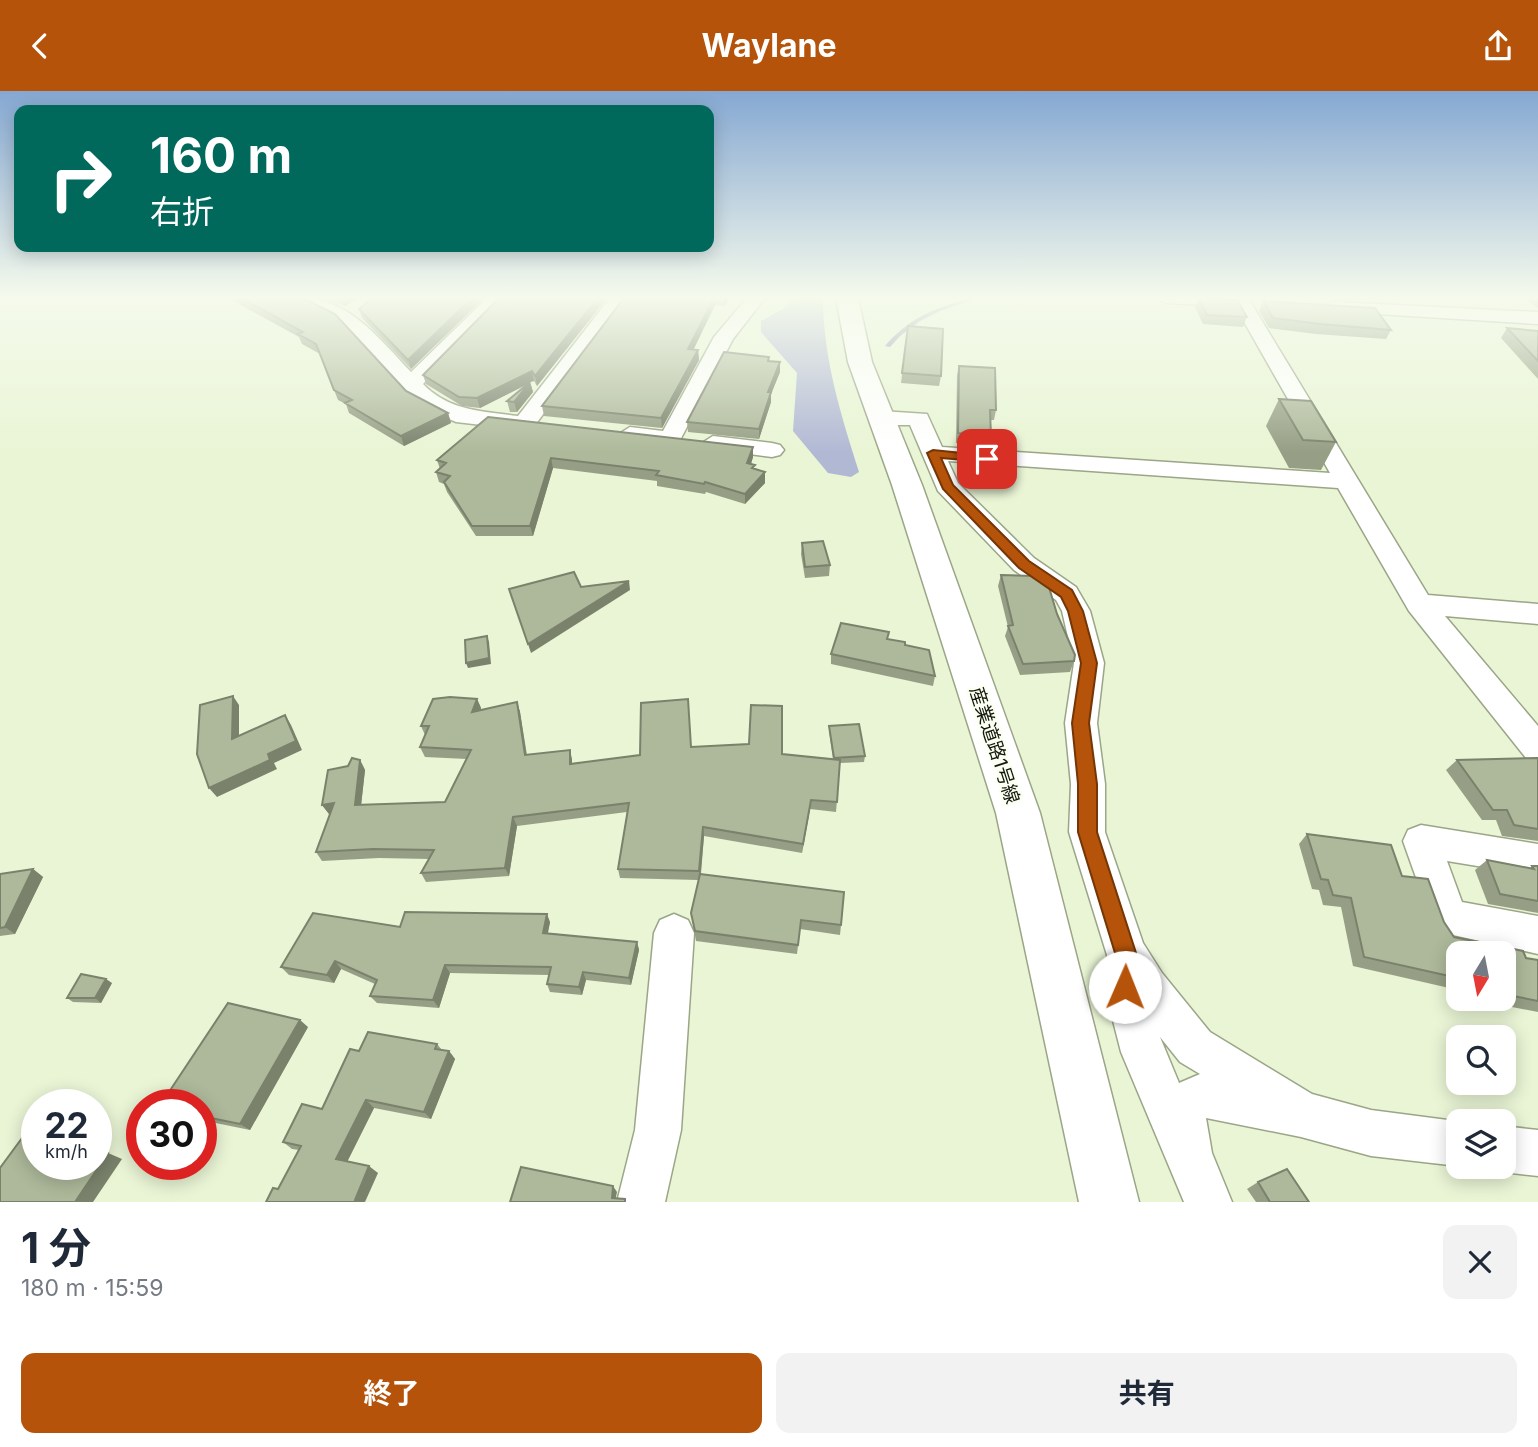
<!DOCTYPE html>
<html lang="ja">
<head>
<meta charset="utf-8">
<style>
  :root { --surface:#fff; --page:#f2f2f3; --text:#1f2937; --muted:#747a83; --accent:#b45309 }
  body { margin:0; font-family:Inter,"Noto Sans JP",sans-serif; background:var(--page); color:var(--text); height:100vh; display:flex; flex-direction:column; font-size:26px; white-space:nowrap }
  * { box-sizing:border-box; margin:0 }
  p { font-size:23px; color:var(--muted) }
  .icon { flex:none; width:38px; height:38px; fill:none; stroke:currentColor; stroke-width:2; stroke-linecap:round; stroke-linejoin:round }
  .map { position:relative; height:1111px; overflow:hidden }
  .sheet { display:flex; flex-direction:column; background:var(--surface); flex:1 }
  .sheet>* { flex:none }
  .guide { position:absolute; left:14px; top:14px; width:700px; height:147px; border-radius:14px; box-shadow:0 4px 18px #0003; background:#00695c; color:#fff; overflow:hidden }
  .needle { width:46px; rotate:190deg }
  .tools { position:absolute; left:1446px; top:850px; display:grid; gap:14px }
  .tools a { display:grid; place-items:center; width:70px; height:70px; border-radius:14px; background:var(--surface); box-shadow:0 4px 18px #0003; font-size:35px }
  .speed { position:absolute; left:21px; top:998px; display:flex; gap:14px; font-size:35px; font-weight:700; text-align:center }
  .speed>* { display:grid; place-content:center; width:91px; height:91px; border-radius:50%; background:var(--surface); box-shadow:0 4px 18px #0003; line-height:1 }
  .speed small { font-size:18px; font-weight:400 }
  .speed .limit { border:10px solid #d22; background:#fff; color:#111 }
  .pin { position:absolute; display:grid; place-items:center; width:60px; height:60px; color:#fff; margin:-30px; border-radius:14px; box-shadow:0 4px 10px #0006 }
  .me { position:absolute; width:77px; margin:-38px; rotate:1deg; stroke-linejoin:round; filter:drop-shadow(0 0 5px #0008) }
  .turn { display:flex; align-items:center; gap:24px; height:147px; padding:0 21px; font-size:32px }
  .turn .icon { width:91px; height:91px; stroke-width:2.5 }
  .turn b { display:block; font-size:49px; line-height:60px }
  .round { display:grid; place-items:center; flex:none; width:74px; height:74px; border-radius:14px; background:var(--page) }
  .overview { display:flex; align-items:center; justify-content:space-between; height:119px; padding:0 21px }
  h1 { font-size:42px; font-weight:700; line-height:52px }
  .button { display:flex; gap:14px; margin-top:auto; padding:14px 21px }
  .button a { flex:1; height:80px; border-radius:14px; background:var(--accent); color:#fff; font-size:28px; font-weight:700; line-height:80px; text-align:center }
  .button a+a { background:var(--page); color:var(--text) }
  header { display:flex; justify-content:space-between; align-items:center; height:91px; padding:0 21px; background:var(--accent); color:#fff; font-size:32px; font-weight:700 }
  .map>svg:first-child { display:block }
  .forest { fill:#b1b8d4 }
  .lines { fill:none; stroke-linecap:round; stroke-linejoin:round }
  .stream { fill:#9097b1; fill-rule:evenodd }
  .minor-casing { stroke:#9ba587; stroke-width:3 }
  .tertiary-casing { stroke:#9ba587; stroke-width:3 }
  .minor { fill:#fff; fill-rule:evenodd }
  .tertiary { fill:#fff; fill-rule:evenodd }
  .wall { fill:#969f85 }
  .shaded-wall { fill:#7a826c }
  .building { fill:#aeb99b; stroke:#7a826c; stroke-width:2 }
  .route { fill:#b45309; stroke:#753606; stroke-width:2 }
  .labels { text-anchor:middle; stroke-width:5; stroke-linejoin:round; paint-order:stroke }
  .street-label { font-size:19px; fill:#12160b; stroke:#fafff2 }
</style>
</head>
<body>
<header><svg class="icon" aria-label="back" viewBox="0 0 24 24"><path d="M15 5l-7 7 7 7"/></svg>Waylane<svg class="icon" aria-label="share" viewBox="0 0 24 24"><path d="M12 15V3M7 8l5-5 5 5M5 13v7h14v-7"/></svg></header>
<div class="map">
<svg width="1538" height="1111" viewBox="0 0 1538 1111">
  <rect width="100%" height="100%" fill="#e9f5d5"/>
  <path class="forest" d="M795 207H823C823 267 841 324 859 381L851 386 828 382 793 340 797 282 761 241V230L788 215Z"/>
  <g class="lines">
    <path class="stream" d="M971 207H978L940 220 920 230 900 245 890 256 885 255C910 226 935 217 971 207Z"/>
    <defs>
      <path id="minor" d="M295 207C347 204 378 247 411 281L487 207H506L423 293C449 320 482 320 518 325L610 207H628L533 337 525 339 456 331 419 315 340 230Z
        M747 207H765L733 248 678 353 670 355 622 348 619 343 630 336 663 340 714 246Z
        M1156 207H1248L1428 504 1538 513V533L1445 525 1538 635V671L1526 667 1409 520 1338 397 948 370 958 392 1034 467 1076 496 1090 520 1104 572 1097 632 1105 693V741L1143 852 1162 882 1210 941 1312 1003 1371 1019 1463 1031H1458V1075L1371 1065 1301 1046 1206 1027 1212 1062 1232 1111H1184L1121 961 1109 914 1107 864 1069 741 1071 693 1065 632 1074 572 1062 520 1056 509 1014 479 938 400 910 334H881L870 327 881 320 927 323 942 356 1330 382 1235 215 1165 212ZM1160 946 1180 971 1200 983 1179 992Z
        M1336 211 1538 221V233L1330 220 1327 216 1330 212Z
        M713 345 772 352 780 354 784 359 780 364 772 366 705 357 702 352Z
        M1421 734 1538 753V785L1447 770 1462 811 1538 825V863L1435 840 1403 750 1408 739Z
        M674 823 688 829 694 842 681 1039 665 1111H617L635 1039 654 842 660 829Z
        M1503 1035 1538 1039V1085L1503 1081 1491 1076H1503Z"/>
      <path id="tertiary" d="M836 207H858L872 271 922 394 1040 722 1139 1111H1079L996 722 892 394 848 271Z"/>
    </defs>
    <use href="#minor" class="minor-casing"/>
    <use href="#tertiary" class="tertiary-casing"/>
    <use href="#minor" class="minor"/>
    <use href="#tertiary" class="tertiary"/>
  </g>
  <path class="wall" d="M228 207H303L406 300 448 322 451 332 404 355 349 322 346 313 338 309 320 263 302 253 299 246Z
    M324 207H358L345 215Z
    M372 207H484L411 278 362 227 359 218Z
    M607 207 537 295 534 290 530 291 533 301 517 321H510L507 310 529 292 480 317 462 315 426 293 423 284Z
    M624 207H729L725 215 715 214 693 259H698L699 269 662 337 544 325 542 315Z
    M1199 207 1247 226 1243 236 1203 233 1195 216Z
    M1295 207H1359L1358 209Z
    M1524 207H1538V217Z
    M1263 210 1391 239 1386 248 1316 243 1269 237 1259 220Z
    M908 235 941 285 939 295 901 292Z
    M1507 237 1538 240V288L1501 247Z
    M769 271 780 281 771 303V311L759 348 688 341 687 331Z
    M959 275 996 319 994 329H990L991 345 988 355 956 352 957 284Z
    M1279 308 1336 351 1321 379 1289 377 1266 335Z
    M488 326 753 366 751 373 765 392 745 413 706 401 705 403 657 395V390L553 377 533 445H476L447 401 444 393 439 391 436 381 440 378 437 369Z
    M802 452 830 474 829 485 805 487 801 463Z
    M1001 484 1057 523 1074 570 1070 581 1020 584 1005 545 1008 536 998 495Z
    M888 548 935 585 933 595 831 573V563Z
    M477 608 481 617 480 619 517 611 520 621 527 664 570 659 572 673 640 664 691 656 833 668 829 640V635L865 665 864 671 840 672 836 721 810 718 802 762 704 745 701 783 841 834 840 844 800 838 797 863 696 850 691 822 698 789 620 787 618 778 627 721 517 735 509 785 426 791 421 782 429 768 379 767 322 770 316 761 330 723H329L322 714 348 675 360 669 365 679 361 714 445 711 467 668 425 666 420 656 425 644 421 635Z
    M1538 667V750L1502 745 1496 729H1482L1446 679 1457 669Z
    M1307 743 1402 785 1444 831 1454 846 1526 867 1538 869V921L1486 911 1485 908H1503V863H1458V899L1353 875 1341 816 1323 814 1319 799 1312 798 1299 753Z
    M1487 769 1530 777 1532 775H1538V822L1488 813 1475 779Z
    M33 778 43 786 15 843 0 845V783Z
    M550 831 548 842 637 851 639 859 631 894 586 889 582 904 550 901 547 893 549 884 450 882 439 917 377 912 370 905 375 893 341 878 334 892 289 884 281 876 400 836Z
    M112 892 101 912 73 911 67 907Z
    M308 936 250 1039 201 1029V1013Z
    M437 953 442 959 449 960 455 968 431 1028 374 1017 347 1071 378 1082 278 1098 299 1059 292 1058 283 1051 322 1018 359 960Z
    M1258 1091 1309 1111H1256L1247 1098Z"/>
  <path class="shaded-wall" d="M342 207H358L345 215Z
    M472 207H484L411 278 408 269Z
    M598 207H607L537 295 535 285Z
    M714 207H715V214L689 268 688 258Z
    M724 207H729L725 215Z
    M698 259 699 269 662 337 661 327Z
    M780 271V281L771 303V311L759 348V338L768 301Z
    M532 280 534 290 530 291 533 301 517 321 514 311 530 292 480 317 477 307Z
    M448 322 451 332 404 355 401 345Z
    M753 356V366L748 382 747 372Z
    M551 367 553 377 533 445 530 435Z
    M765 381V392L745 413V403Z
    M629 490 630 499 531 562 528 553Z
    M487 545 489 551 491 573 468 577 466 572Z
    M233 605 239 614V657L232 648Z
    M477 608 481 617 476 631 472 621Z
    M517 611 520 621 528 674 525 664Z
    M285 624 291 634 302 659 274 672 277 678 217 706 209 697 268 663Z
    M570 659 572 668V682L570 673Z
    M360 669 365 679 360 724 355 714Z
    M811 709 810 718 802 762 803 753Z
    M334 712 340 721 329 723 322 714Z
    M513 726 517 735 509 785 505 777Z
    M703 736 704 745 700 789 699 780Z
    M33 778 43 786 15 843 5 836Z
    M547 823 550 831 546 850 543 842Z
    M637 851 639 859 631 894 629 887Z
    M335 870 341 878 334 892 327 884Z
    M445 874 450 882 439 917 433 909Z
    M583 881 586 889 582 904 579 896Z
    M106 888 112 892 101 912 95 907Z
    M300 929 308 936 250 1039 240 1033Z
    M449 960 455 968 431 1028 424 1021Z
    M366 1009 374 1017 345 1075 336 1068Z
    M108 1062 122 1068 93 1111H75Z
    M369 1075 378 1082 365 1111 355 1109Z
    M613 1095 617 1101 615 1111 612 1107Z"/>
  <path class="building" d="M241 207H303L335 223 406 300 448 322 401 345 345 312 352 309 334 299 316 253 298 243 303 241Z
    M372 207H472L408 269 359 218Z
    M499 207H598L535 285 532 280 477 307 459 306 423 284Z
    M624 207H714L688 258 698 259 661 327 542 315Z
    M1199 207 1237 209 1247 226 1207 224Z
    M1263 210 1375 217 1391 239 1320 233 1273 227Z
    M908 235 943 238 941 285 902 282Z
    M1507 237 1538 240V270Z
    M724 261 769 266 768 270 780 271 768 301H771L759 338 687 331Z
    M959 275 995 277 996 319H990L991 345 958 342Z
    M530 291 514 311 507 310Z
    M1279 308 1311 310 1336 351 1303 349Z
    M488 326 753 356 747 372 755 374 752 377 765 381 745 403 705 391 704 393 656 384 659 380 551 367 530 435H472L444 391 450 385 436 381 446 372 437 369Z
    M823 450 830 474 805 476 802 452Z
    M574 481 581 496 629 490 528 553 509 498Z
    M1001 484 1036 485 1048 493 1057 523 1075 564 1074 570 1023 573 1008 535 1013 534Z
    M841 532 889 541 887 548 905 551V554L929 559 935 585 831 563Z
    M487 545 489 567 466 572 465 549Z
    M233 605 232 648 285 624 296 650 268 663 270 669 209 697 197 663 200 614Z
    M450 606 477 608 472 621 517 611 525 664 570 659V673L640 664 641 612 688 608 691 656 749 653 751 614 782 615V663L840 669 837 711 811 709 803 753 703 736 699 780 618 778 629 712 513 726 505 777 421 782 434 759 373 758 316 761 334 712 322 714 328 679 348 675 352 667 360 669 355 714 445 711 471 659 420 656 429 635H421L433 608Z
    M859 633 865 665 834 667 829 635Z
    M1538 667V738L1514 734 1507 719H1493L1457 669Z
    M1307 743 1391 754 1402 785 1428 788 1444 831 1454 846 1523 860 1526 867 1538 869V910L1503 903V863H1458V887L1364 866 1351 807 1333 804 1328 789 1321 788Z
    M1487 769 1534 778 1532 775H1538V810L1500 803Z
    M33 778 5 836 0 837V783Z
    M700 783 844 801 841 834 801 829 798 854 695 840 691 822Z
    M405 821 547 823 543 842 637 851 629 887 583 881 579 896 547 893 551 876 445 874 433 909 370 905 377 889 335 870 327 884 281 876 313 822 400 836Z
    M81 883 106 888 95 907H67Z
    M228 912 300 929 240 1033 201 1025V1013H161Z
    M368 941 437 953 435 958 449 960 424 1021 366 1009 336 1068 369 1075 355 1109 364 1111H266L273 1097 278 1098 301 1055 283 1051 302 1013 322 1018 350 958 359 960Z
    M28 1039 37 1042V1073H96V1059L108 1062 75 1111H0V1077Z
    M521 1076 613 1095 612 1107 625 1108V1111H510Z
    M1287 1078 1309 1111H1270L1258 1091Z"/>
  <linearGradient id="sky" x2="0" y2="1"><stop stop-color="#85a8d2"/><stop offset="0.57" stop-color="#f5faec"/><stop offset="1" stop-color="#f5faec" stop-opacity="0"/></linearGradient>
  <rect width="1538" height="362" fill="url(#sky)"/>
  <path class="route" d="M933 359 991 365 993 368 987 371 941 367 953 394 1029 470 1072 499 1083 520 1097 572 1089 632 1097 693V741L1136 862V896L1133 904 1125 907 1117 904 1114 896 1115 862 1078 741V693L1072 632 1081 572 1068 520 1061 506 1019 477 943 398 927 362Z"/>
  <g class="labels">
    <g class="street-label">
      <text transform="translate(995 654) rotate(72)" y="7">産業道路1号線</text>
    </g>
  </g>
</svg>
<div class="tools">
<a><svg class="needle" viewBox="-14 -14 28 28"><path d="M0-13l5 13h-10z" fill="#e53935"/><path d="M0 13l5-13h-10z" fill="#747a83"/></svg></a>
<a><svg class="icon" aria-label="search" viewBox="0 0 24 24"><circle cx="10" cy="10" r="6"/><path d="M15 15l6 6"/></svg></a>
<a><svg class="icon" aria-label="layers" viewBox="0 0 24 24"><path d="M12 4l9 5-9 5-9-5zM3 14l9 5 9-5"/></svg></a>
</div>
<div class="speed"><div>22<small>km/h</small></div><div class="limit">30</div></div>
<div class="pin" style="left:987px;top:368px;background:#d93025"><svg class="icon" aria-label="arrive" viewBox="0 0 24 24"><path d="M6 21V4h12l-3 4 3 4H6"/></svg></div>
<svg class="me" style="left:1125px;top:896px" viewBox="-20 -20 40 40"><circle r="19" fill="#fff"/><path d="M0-13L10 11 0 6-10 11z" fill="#b45309"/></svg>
<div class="guide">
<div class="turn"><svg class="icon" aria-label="right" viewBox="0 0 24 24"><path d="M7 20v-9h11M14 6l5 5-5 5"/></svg><div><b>160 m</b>右折</div></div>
</div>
</div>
<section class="sheet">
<div class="overview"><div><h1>1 分</h1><p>180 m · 15:59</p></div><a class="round"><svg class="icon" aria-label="close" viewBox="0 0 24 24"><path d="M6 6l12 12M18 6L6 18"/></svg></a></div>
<div class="button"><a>終了</a><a>共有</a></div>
</section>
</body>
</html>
